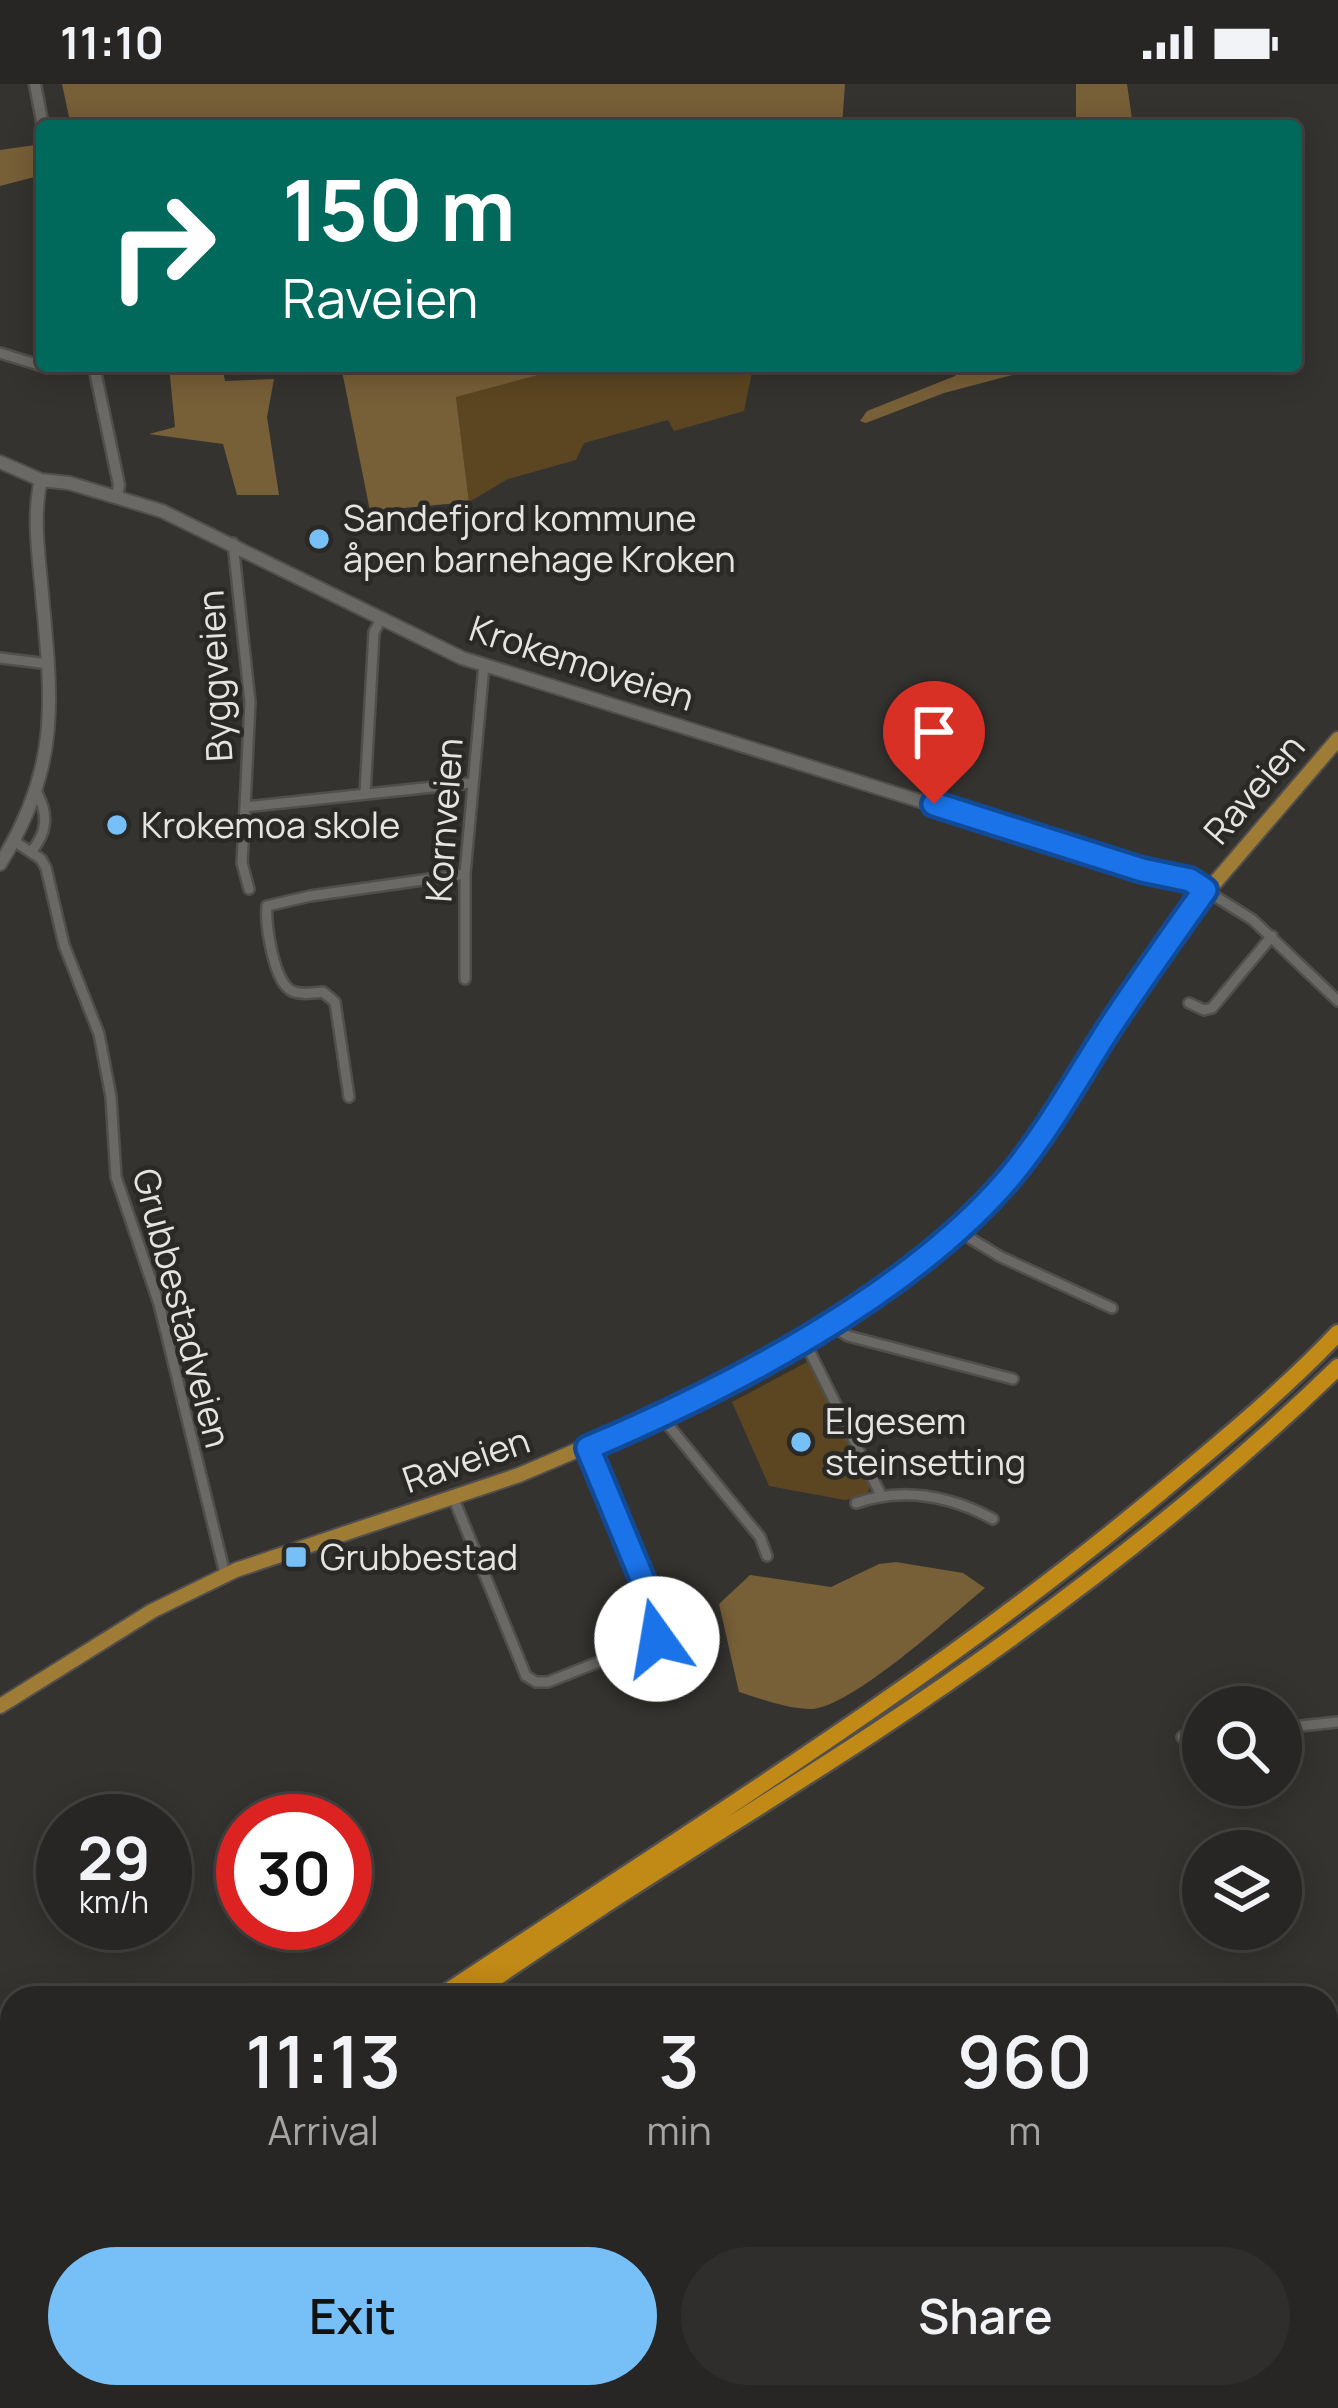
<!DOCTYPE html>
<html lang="en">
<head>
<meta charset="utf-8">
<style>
  :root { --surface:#282624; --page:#302e2c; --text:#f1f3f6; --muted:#a5a5a6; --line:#444341; --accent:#76c0f7 }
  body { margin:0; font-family:Manrope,sans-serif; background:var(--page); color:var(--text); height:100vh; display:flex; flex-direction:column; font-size:45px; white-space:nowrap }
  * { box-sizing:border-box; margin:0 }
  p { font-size:39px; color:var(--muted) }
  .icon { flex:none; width:66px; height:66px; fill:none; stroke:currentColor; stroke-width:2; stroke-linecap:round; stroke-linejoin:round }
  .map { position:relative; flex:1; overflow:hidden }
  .sheet { position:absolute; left:0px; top:1902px; width:1338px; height:423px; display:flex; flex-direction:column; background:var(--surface); border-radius:36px 36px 0 0; box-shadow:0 6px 30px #0003,0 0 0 3px var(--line) }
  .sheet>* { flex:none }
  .banner { position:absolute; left:36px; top:36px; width:1266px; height:252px; border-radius:12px; box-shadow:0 6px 30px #0003,0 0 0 3px var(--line); background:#00695c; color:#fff; overflow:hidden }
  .controls { position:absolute; left:1182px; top:1602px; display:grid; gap:24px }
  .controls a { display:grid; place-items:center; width:120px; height:120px; border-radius:50%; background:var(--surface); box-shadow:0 6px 30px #0003,0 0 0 3px var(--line); font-size:60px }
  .speed { position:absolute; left:36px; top:1710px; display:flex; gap:24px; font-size:60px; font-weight:700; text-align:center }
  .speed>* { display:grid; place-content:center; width:156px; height:156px; border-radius:50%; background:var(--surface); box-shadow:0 6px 30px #0003,0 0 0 3px var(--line); line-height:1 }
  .speed small { font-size:30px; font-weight:400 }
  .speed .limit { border:18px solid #d22; background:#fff; color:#111 }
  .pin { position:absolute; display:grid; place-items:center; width:102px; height:102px; color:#fff; margin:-123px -51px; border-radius:50% 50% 50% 0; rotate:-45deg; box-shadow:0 0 12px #0007 }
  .pin .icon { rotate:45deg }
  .me { position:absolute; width:132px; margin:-66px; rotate:347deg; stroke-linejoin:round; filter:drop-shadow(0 0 9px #0008) }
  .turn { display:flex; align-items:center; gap:42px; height:252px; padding:0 48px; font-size:54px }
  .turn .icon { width:156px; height:156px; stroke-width:2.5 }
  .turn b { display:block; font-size:84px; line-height:102px }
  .eta { display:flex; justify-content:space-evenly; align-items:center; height:204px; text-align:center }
  .eta b { font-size:72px; font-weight:600; line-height:84px }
  .primary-button { display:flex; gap:24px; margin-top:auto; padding:24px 48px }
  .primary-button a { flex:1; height:138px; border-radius:72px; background:var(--accent); color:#111; font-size:48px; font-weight:600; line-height:138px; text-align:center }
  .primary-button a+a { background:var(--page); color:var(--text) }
  .status { display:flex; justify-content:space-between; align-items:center; height:84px; padding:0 60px; background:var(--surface); direction:ltr }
  .status svg { height:33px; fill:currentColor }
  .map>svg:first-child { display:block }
  .green { fill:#5c4621 }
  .forest { fill:#775f38 }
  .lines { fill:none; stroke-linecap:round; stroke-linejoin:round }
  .minor-casing { stroke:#514f4d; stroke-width:14 }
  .tertiary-casing { stroke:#514f4d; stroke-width:15 }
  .secondary-casing { stroke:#514f4d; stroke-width:16 }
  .primary-casing { stroke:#514f4d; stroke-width:18 }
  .motorway-casing { stroke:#514f4d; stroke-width:21 }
  .minor { stroke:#6b6965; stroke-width:9 }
  .tertiary { stroke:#6b6965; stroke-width:10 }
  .secondary { stroke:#6b6965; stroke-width:12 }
  .primary { stroke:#9f7c35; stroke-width:14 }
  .motorway { stroke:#c18915; stroke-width:16 }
  .route-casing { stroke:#114b97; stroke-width:30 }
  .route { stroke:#1a73e8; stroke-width:21 }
  .poi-dot { fill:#76c0f7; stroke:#2b2926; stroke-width:4.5 }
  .labels { text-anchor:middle; stroke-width:9; stroke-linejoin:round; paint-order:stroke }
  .poi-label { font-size:36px; fill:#e5e4e2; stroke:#2b2926; text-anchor:start }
  .street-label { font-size:36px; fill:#e5e4e2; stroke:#2b2926 }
</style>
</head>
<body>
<div class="status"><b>11:10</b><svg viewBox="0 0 49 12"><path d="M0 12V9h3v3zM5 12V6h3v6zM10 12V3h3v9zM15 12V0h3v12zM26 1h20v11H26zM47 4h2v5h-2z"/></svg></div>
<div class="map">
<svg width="1338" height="2324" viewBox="0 0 1338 2324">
  <rect width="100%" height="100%" fill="#353330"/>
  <path class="green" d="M571 282H751L752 288 744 327 674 347 668 336 584 359 576 376 508 395 469 418 456 313 459 309Z
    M811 1276 872 1398 867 1411 845 1416 769 1402 732 1318Z
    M1326 2230 1338 2234V2324H1268L1264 2313H1326Z"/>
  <path class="forest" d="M62 0H845L842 42H71Z
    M1076 0H1127L1133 42H1076Z
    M42 60V91L0 102V66Z
    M169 282H222L225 297 274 295 267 333 279 411H237L223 360 149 350 175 343Z
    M341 282H571L456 313 469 418 370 427Z
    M964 282H1046L944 309 866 339 860 337 867 327 955 292Z
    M896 1478 963 1489 985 1504C951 1532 851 1624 811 1625 787 1625 762 1615 739 1608L719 1520 750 1491 831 1503 879 1480Z"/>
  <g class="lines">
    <defs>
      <path id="minor" d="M0 269 49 284 94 283
        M233 459 250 618 245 723
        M0 574 49 580
        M365 710 374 548 380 537
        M14 757 41 775 46 784 64 861 99 950 111 1013 116 1093 159 1220 225 1490
        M31 768C47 749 49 731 37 709
        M249 805 242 779 245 723 471 699
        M1205 806 1253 836 1338 917
        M465 895V790L484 581
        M1189 919 1204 926 1212 924 1272 852
        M349 1013 335 918 323 908C314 909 301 911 292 907 274 899 265 841 267 822L310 812 465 790
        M958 1147 1001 1173 1112 1224
        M827 1239 848 1252 1013 1295
        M803 1254 882 1413
        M660 1331 760 1453 767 1472
        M453 1413 526 1592 536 1598H548L657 1555 663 1549 588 1364
        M856 1419C903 1403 950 1412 993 1435
        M1281 1644 1338 1638
        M1182 1653 1203 1657"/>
      <path id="tertiary" d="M35 0 43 42
        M94 282 119 401 117 412"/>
      <path id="secondary" d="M0 378 41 396 69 399 162 427 462 574 1061 761 1190 797 1205 806
        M0 780C63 680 51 610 41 499 38 466 33 429 41 396"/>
      <path id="primary" d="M0 1622 152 1527 236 1486 519 1391 660 1331 803 1254 915 1182 971 1134 1012 1090 1177 843 1338 655"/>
      <path id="motorway" d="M438 1914C683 1751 936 1596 1162 1407 1222 1357 1284 1306 1338 1249
        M467 1914C598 1821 738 1738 872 1650 1037 1541 1196 1421 1338 1283
        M0 2284 12 2271
        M0 2313 12 2300"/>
    </defs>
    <use href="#minor" class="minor-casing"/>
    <use href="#tertiary" class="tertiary-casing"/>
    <use href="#secondary" class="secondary-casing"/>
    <use href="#primary" class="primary-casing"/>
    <use href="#motorway" class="motorway-casing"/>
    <use href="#minor" class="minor"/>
    <use href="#tertiary" class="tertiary"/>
    <use href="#secondary" class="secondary"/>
    <use href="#primary" class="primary"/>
    <use href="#motorway" class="motorway"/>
  </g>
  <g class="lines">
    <defs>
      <path id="route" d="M657 1555 663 1545 588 1364C729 1304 909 1211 1009 1094 1046 1050 1075 998 1106 949 1138 900 1171 854 1205 806L1190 796 1142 786 934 720"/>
    </defs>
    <use href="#route" class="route-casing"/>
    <use href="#route" class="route"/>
  </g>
  <g class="poi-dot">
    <circle cx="319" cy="455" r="12"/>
    <circle cx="117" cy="741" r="12"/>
    <circle cx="801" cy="1358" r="12"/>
    <rect x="284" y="1461" width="24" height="24" rx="6"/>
  </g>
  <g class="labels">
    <g class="poi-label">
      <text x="343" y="447">Sandefjord kommune<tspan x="343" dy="41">åpen barnehage Kroken</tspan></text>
      <text x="141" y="754">Krokemoa skole</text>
      <text x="825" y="1350">Elgesem<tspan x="825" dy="41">steinsetting</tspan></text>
      <text x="320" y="1486">Grubbestad</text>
    </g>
    <g class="street-label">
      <text transform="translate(582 579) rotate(18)" y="13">Krokemoveien</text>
      <text transform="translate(215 592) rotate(-93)" y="13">Byggveien</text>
      <text transform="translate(1254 705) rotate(-49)" y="13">Raveien</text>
      <text transform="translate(444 736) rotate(-86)" y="13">Kornveien</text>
      <text transform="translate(182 1224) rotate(75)" y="13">Grubbestadveien</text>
      <text transform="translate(466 1376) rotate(-19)" y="13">Raveien</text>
    </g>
  </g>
</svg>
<div class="controls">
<a><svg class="icon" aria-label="search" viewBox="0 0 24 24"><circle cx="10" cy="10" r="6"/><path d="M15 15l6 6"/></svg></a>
<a><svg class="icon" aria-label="layers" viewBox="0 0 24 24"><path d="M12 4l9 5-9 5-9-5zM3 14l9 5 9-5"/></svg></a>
</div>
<div class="speed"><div>29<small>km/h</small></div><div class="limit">30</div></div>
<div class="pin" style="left:934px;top:720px;background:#d93025"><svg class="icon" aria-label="arrive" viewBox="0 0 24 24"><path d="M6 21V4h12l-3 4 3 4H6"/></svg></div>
<svg class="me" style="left:657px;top:1555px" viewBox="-20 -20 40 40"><circle r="19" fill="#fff"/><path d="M0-13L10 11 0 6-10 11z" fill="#1a73e8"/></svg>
<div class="banner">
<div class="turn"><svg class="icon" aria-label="right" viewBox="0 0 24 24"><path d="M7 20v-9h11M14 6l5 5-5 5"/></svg><div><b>150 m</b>Raveien</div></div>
</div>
<section class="sheet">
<div class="eta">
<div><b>11:13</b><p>Arrival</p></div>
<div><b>3</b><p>min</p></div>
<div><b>960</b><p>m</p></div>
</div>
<div class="primary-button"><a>Exit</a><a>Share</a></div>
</section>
</div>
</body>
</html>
